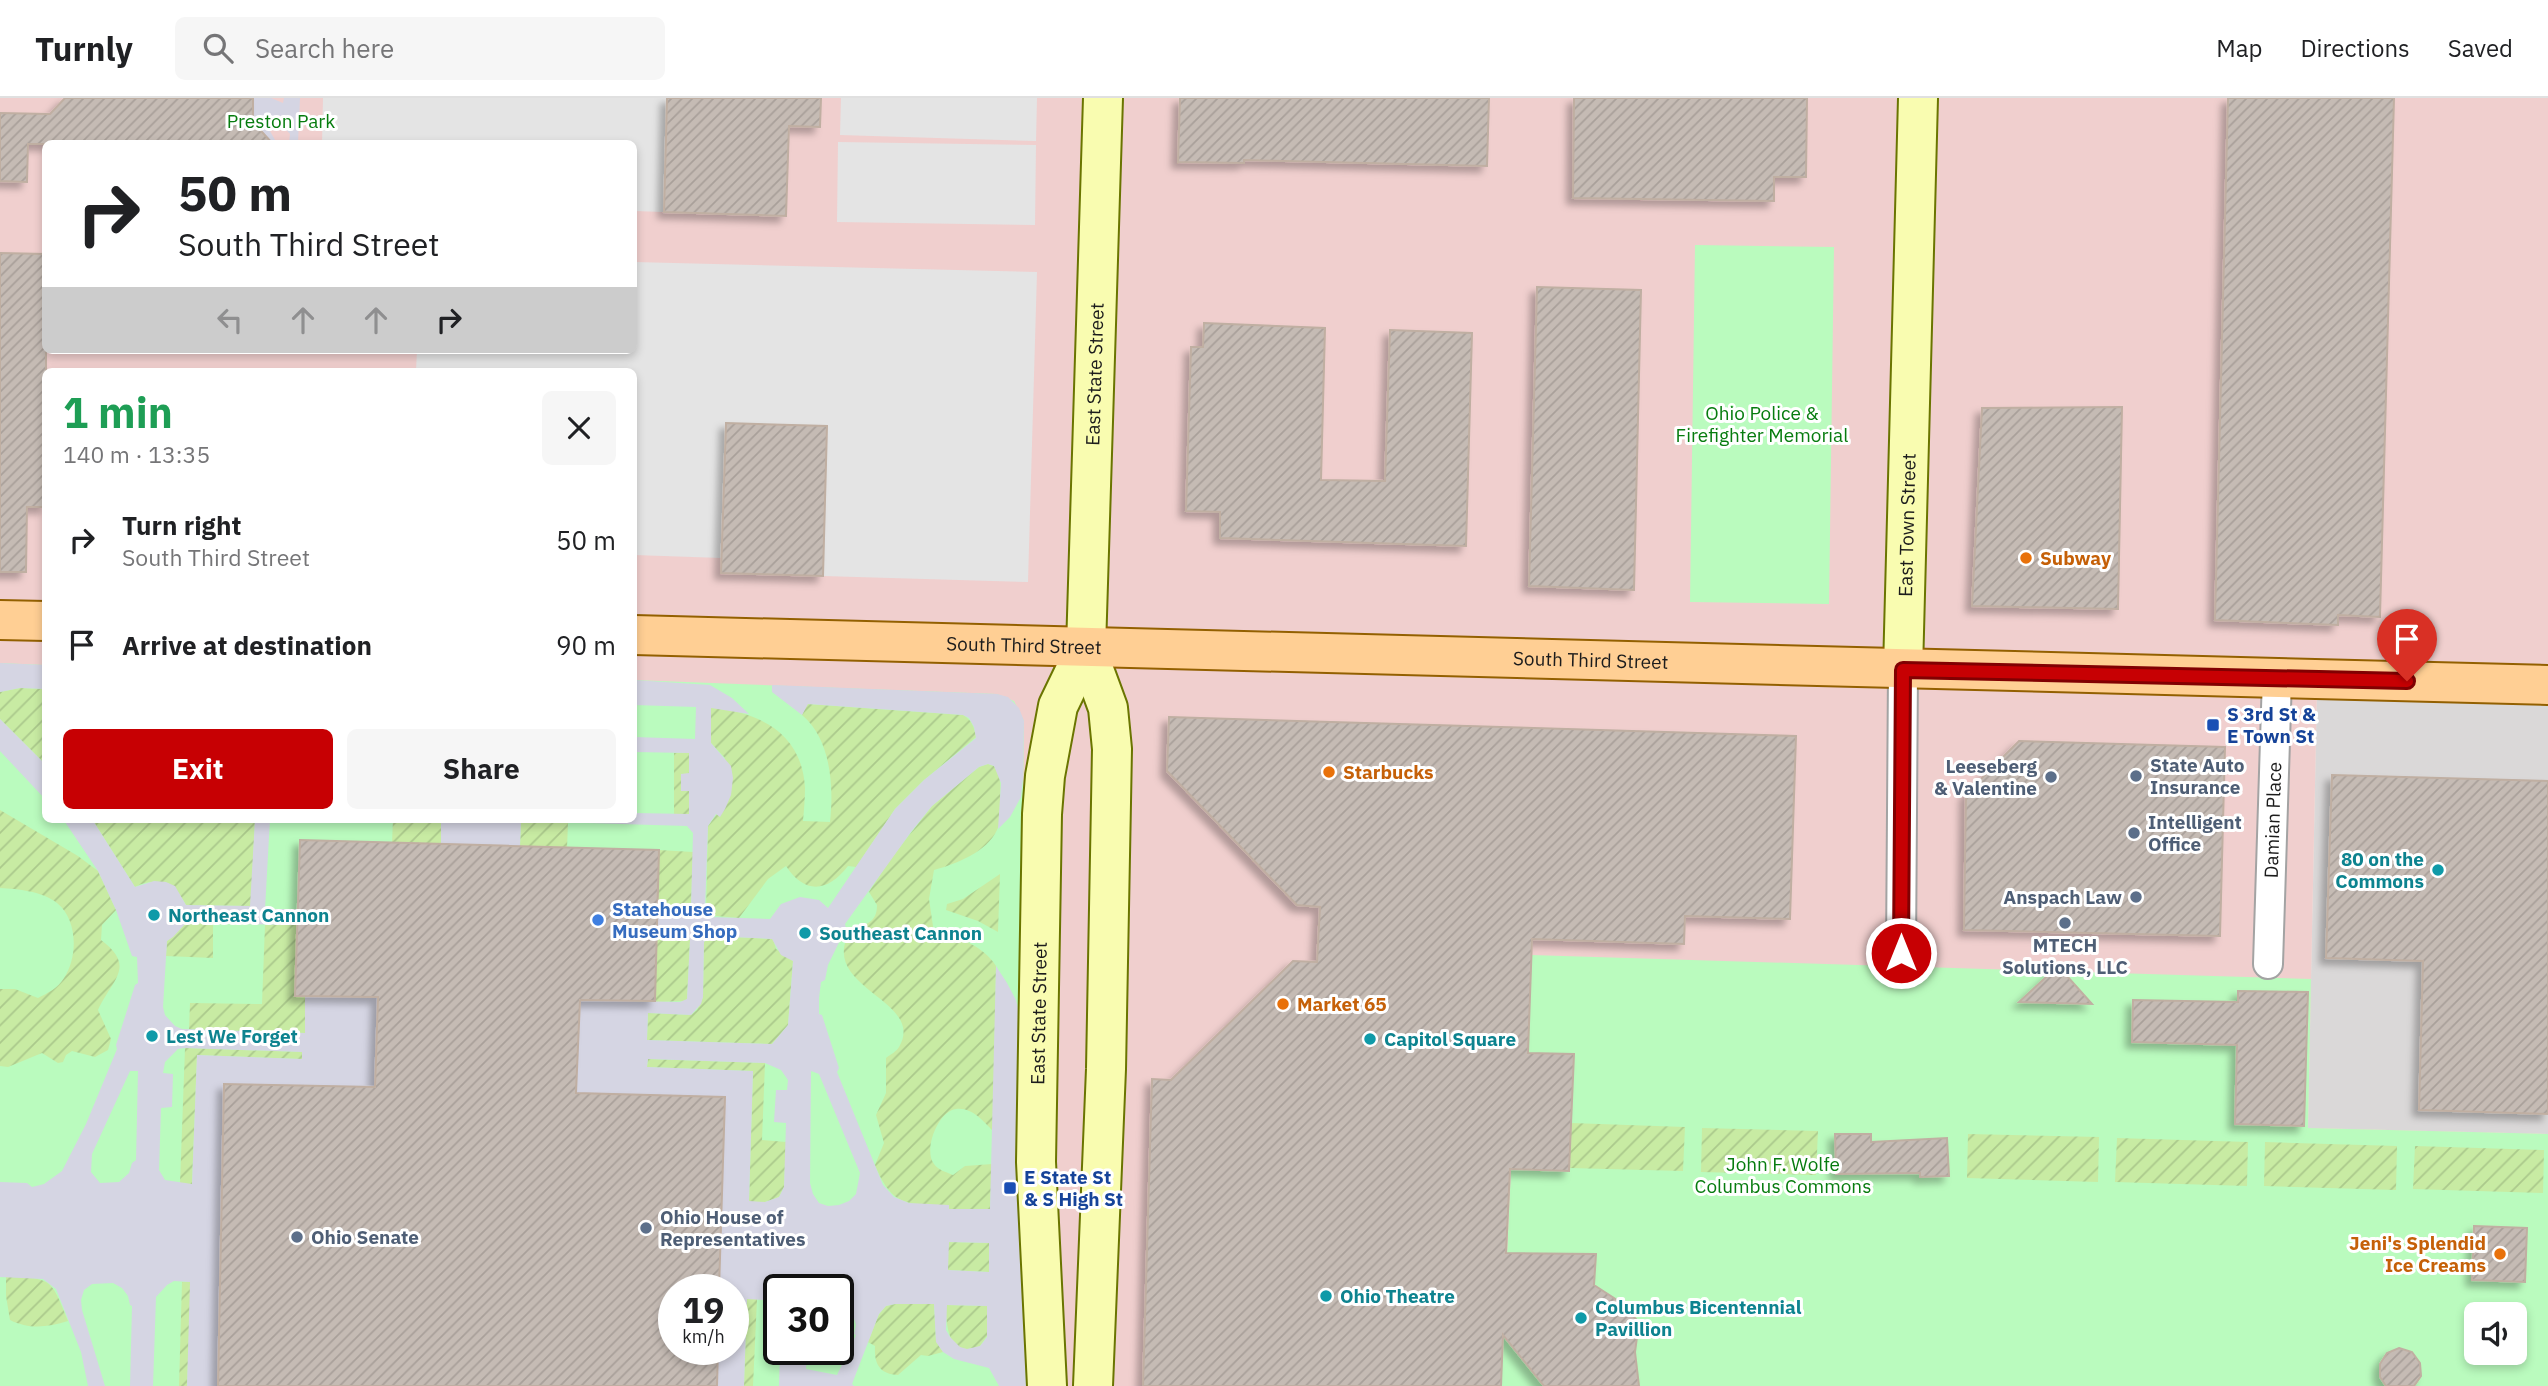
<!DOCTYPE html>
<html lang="en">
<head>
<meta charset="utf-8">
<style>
  :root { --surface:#fff; --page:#f6f6f6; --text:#202124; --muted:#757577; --line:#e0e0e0; --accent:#c70003 }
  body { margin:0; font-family:"IBM Plex Sans",sans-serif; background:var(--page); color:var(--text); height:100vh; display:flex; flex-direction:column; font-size:26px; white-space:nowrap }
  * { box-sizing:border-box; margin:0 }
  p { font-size:23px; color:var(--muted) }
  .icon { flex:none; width:38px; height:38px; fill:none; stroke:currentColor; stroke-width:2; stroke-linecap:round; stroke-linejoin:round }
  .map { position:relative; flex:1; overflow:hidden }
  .side { position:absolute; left:42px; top:270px; width:595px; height:455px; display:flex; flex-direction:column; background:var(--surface); border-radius:10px; box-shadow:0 4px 10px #0003 }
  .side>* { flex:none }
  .guide { position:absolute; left:42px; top:42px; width:595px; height:214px; border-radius:10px; box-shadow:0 4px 10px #0003; background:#fff; color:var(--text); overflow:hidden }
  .buttons { position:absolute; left:2464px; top:1204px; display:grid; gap:14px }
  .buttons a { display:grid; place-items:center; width:63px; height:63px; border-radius:10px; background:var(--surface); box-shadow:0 4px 10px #0003; font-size:35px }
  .speed { position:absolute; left:658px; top:1176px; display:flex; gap:14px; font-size:35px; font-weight:700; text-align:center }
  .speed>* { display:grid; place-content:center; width:91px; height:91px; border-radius:50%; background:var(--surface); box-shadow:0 4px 10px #0003; line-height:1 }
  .speed small { font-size:18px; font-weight:400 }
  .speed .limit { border:4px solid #111; border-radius:10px; background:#fff; color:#111 }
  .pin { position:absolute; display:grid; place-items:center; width:60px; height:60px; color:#fff; margin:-72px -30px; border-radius:50% 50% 50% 0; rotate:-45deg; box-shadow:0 0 7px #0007 }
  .pin .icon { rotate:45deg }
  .me { position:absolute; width:77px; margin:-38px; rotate:0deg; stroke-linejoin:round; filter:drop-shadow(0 0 5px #0008) }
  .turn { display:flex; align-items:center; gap:24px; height:147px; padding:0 21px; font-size:32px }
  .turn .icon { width:91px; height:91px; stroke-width:2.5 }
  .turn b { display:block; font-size:49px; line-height:60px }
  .lanes { display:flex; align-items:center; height:66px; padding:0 21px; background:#0003; justify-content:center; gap:35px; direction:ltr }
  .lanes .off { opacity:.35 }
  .round { display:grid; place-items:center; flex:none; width:74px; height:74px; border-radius:10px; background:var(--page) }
  .summary { display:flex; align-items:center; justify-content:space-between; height:119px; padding:0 21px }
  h1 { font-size:42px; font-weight:800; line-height:52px; color:#1e9e55 }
  .primary-button { display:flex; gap:14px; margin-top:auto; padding:14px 21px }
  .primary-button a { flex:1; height:80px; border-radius:10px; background:var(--accent); color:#fff; font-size:28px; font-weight:800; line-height:80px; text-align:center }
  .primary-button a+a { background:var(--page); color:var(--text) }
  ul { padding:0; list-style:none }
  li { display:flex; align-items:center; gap:21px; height:105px; padding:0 21px }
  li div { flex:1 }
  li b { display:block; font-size:26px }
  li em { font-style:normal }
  header { display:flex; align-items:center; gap:42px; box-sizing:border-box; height:98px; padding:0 35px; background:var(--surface); border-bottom:2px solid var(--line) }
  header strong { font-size:33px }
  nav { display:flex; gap:38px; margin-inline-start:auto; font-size:24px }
  .search { width:490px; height:63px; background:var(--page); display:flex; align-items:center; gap:18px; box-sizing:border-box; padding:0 24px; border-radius:10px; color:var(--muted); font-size:26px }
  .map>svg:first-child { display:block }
  .residential { fill:#dad8d8 }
  .commercial { fill:#f0cfce; fill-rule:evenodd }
  .park { fill:#bafbbe; fill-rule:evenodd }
  .garden { fill:url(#garden-furrows) }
  .parking { fill:#e4e4e4 }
  .plaza { fill:#d5d5e3; fill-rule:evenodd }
  .building { fill:url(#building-hatch); stroke:#c0afa2; stroke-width:2; filter:url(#shadow) }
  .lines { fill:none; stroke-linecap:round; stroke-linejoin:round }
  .street-casing { stroke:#a3a3a3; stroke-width:32 }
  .secondary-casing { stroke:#6a7500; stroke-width:42 }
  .primary-casing { stroke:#936000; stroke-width:42 }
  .street { stroke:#fff; stroke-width:28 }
  .secondary { stroke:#f9fcb0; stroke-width:38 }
  .primary { stroke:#ffcf94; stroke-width:38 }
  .route-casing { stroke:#810002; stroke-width:18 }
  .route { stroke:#c70003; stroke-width:12 }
  .food-dot { fill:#e8710a; stroke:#fff; stroke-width:2.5 }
  .transit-dot { fill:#1a4fb4; stroke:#fff; stroke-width:2.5 }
  .service-dot { fill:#5c6f8a; stroke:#fff; stroke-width:2.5 }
  .culture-dot { fill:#0f9aa8; stroke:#fff; stroke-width:2.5 }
  .shop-dot { fill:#3f7fe0; stroke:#fff; stroke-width:2.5 }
  .labels { text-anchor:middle; stroke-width:6; stroke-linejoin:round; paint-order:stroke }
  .park-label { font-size:19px; fill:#077c0f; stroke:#fff }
  .street-label { font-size:19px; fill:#1c1c1c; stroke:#fff }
  .food-label { font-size:19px; font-weight:bold; fill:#c56008; stroke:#fff; text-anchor:start }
  .transit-label { font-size:19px; font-weight:bold; fill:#164399; stroke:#fff; text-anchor:start }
  .service-label { font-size:19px; font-weight:bold; fill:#4e5e75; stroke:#fff; text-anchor:start }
  .culture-label { font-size:19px; font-weight:bold; fill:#0d838f; stroke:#fff; text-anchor:start }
  .shop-label { font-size:19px; font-weight:bold; fill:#366cbe; stroke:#fff; text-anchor:start }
</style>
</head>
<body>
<header>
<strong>Turnly</strong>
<div class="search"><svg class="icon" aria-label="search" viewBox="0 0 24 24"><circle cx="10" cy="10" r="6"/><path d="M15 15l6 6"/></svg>Search here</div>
<nav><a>Map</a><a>Directions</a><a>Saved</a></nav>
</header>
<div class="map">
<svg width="2548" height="1288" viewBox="0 0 2548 1288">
  <defs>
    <pattern id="garden-furrows" width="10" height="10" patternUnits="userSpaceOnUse" patternTransform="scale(1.75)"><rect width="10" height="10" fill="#c8eba3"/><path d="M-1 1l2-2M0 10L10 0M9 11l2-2" fill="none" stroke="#abc98c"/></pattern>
    <pattern id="building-hatch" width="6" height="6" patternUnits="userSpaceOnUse" patternTransform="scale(1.75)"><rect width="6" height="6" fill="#c5bbb4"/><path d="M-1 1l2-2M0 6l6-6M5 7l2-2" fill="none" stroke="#a9a09a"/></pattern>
    <filter id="shadow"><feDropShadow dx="-6" dy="6" stdDeviation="3.5" flood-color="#0004"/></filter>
  </defs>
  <rect width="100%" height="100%" fill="#eee9e0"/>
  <path class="residential" d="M2317 589 2548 596V1036L2308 1030Z"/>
  <path class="commercial" d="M0 0H2548V596L2317 589 2308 1030 2548 1036V1288H0ZM46 46H634V252H46ZM46 273H634V721H46ZM674 1192H733V1251H674ZM779 1192H838V1251H779ZM2476 1216H2515V1255H2476Z"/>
  <path class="park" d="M1695 147 1834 149 1829 506 1690 504Z
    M0 565 45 567 46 721H634V582L997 596 1014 603 1024 623 1019 985 1026 1288H0ZM674 1192H733V1251H674ZM779 1192H838V1251H779Z
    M1531 857 2311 881 2308 1030 2548 1036V1288H1501L1511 1071 1570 1072 1574 957 1528 955ZM2476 1216H2515V1255H2476Z"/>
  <path class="garden" d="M20 590 45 591V666L0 621V594Z
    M807 606 963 617C972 622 974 629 976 639L924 682 895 711 856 769 848 768C828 794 805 797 786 768L768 781 739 820 706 817 708 728 717 716 725 660 711 645V609C759 615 802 634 805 690 805 700 804 712 803 723L830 724C834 689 831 641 802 617Z
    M674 655H689V676L682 693H689L690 716H674Z
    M988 666 994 668C1001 678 1001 687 1000 699 1000 709 1002 723 997 732 987 754 956 766 934 772L929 801 934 835C956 837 984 848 996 868L993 1033C983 1023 972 1009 956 1011 938 1013 923 1052 934 1066 938 1072 946 1074 953 1077L965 1068 992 1066 990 1111H949V1108C907 1106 892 1109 875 1067L884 1045 876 1017 886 995V960C891 956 896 954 899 949 927 901 815 890 851 832 866 826 877 825 877 807L869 794 889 763 932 708 979 669Z
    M0 712 78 758 98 773 116 812 102 827 101 842C137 869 112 881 98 912L111 941 108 952 95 959 72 953 66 957 63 964 58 965 42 955 8 969 0 968V891H15L38 900C48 895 58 890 64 880 78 859 78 822 57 805 42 793 18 791 0 790Z
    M92 721H255L251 808 186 807C175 785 157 778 135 789Z
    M393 721H441V746L392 745Z
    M521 723 568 725 567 750 520 748Z
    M659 752 693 754 691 809 686 816 657 815Z
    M1000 776 998 834 978 823 946 812 947 806 963 801Z
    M186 825 213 826V860L166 858 167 843Z
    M297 826 295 897 305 898V935L189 931 190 905 262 906 265 827Z
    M657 837H683L690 842 687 901 685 903 655 904Z
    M710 838 773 841 776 851 793 863 788 927 772 946 647 942 648 915 691 917 697 912 703 899 704 844Z
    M185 950 302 954V961L197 957 192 1086H180Z
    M648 961 765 965 762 1042 786 1044 784 1089 779 1099 765 1104H749L753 973 647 969Z
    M1571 1025 1685 1029 1683 1073 1569 1070Z
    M1702 1030 1818 1033 1816 1077 1701 1074Z
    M1968 1036 2099 1039 2098 1084 1967 1080Z
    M2117 1040 2248 1044 2247 1088 2115 1084Z
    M2265 1044 2397 1048 2396 1092 2264 1088Z
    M2415 1048 2544 1052 2543 1095 2413 1091Z
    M948 1144 990 1145 989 1174 947 1172Z
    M6 1179C52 1180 51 1180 68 1223 48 1229 30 1232 10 1222L6 1198Z
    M182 1184H191L187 1288H179Z
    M747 1200 757 1201 753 1288H744Z
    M895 1206H934L936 1243 943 1254 928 1258 921 1257 898 1277C879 1276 874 1265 875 1248L868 1244 879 1216 886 1208Z
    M946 1207 987 1208V1238L980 1248C948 1261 946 1228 946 1207Z"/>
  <path class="parking" d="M323 0H667L664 114 634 113V46H322Z
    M841 0H1037L1036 43 840 37Z
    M838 44 1036 47 1035 127 837 124Z
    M634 164 1037 174 1028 484 823 478 827 328 726 325 722 460 634 457V273H416L417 252H634Z"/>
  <path class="plaza" d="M254 0H271L283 5 284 0H300L298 45H289L290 36 280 25 270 33 275 42 271 45H260L261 32 253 24Z
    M0 565 45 567V591L20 590 0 594Z
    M634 582 710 587 732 600 749 616 711 610V645L731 668 733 680 731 697 725 711 720 719 716 716 708 728 705 811 706 817 710 819 770 821 781 806 800 799 819 802 828 810 895 711 924 682 976 640 974 629 969 620 963 617 808 606 802 617 772 594V587L997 596 1008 599 1019 610 1024 623 1023 680 1021 699 1010 719 998 731 1001 685 994 668 988 666 979 669 932 708 911 734 845 826 846 830 828 867 825 882 821 884 819 900V916L822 917 839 970 837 974 883 1087 894 1099 909 1105 949 1107V1111H990L996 868 1007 885 1016 902 1020 918 1021 1132 1026 1288H999L989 1270 954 1261 943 1254 936 1244 934 1206H895L886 1208 879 1216 852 1286 854 1288H779L780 1251H807L806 1271 837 1277 856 1237 854 1236 856 1227 853 1217 847 1209 838 1205V1192H779V1214L772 1205 765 1202 747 1201 744 1288H717L718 1251H733V1192H719L725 999 576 995 580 902 680 904 687 901 690 842 683 837H657V815L683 816 688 814 691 809 693 735 687 728 521 723 520 748 441 746V721H634V715L689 716V693H681V676L689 675V655L634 654V639L695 641 696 609 634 607ZM710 838 772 841 781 857 793 863 788 927 772 946 647 942 648 915 691 917 701 906 703 899 704 844ZM648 961 765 965 781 972 788 982 787 992H776L774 1024 786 1025 784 1089 779 1099 765 1104 749 1103 753 973 647 969ZM811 973 819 976 860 1075 856 1096 849 1103 839 1107 828 1108 819 1105 813 1096 810 1085ZM949 1144 989 1145V1174L948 1172ZM947 1207 987 1208V1239L980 1248 967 1251 960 1249 950 1239 946 1232Z
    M0 621 45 666V701L0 653Z
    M63 721H92L135 789 154 783 166 784 175 788 186 807 250 808 255 721H270L265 811H298L297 827 186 825 173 839 167 843 163 909 165 917 175 928 182 931 305 935V898L378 899 375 989 224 986 218 1288H187L190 1184 174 1183 167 1187 156 1199 153 1288H130L132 1208 130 1207 128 1198 122 1190 113 1185 92 1186 84 1192 81 1202 82 1212 105 1288H88L81 1254 56 1191 43 1181 0 1179V1084L27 1085 32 1089 44 1086 62 1073 86 1026 117 951 116 947 135 887 138 885 137 859 132 858 116 812 98 773ZM185 950 302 954V961L197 957 192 1086 165 1082 159 1072 161 1010 172 1009 173 976 163 975 165 964 178 951ZM130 973H138L136 1062 132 1065 129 1075 119 1084 100 1085 91 1074 92 1056Z"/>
  <path class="building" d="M65 0H253V24L273 46H28L27 84 0 83V15L50 16Z
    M667 0H821L820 29 789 28 786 118 664 114Z
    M1180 0H1489L1487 68 1244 62V65L1178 64Z
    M1574 0H1807L1806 79H1774V103L1573 100Z
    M2228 0H2394L2380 519 2338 517V527L2215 522Z
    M0 155 46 156V409H27L26 474H0Z
    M1537 189 1641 192 1634 492 1529 488Z
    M1204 225 1325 230 1321 382 1385 383 1390 232 1472 235 1466 448 1220 440V414L1186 413 1191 249H1203Z
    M2122 309 2118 511 1972 508 1982 310Z
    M726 325 827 328 823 478 721 475Z
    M1169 619 1796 638 1790 821 1685 818 1684 846 1532 841 1528 955 1574 956 1569 1073 1510 1071 1506 1155 1596 1156 1594 1187 1617 1202 1639 1224 1635 1254 1639 1288H1544L1503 1237 1501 1288H1143L1152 981 1171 982 1293 863 1317 864 1320 809 1297 807 1167 673Z
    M2019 643 2225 649 2220 838 1964 832 1966 696Z
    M2332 677 2548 683V1016L2419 1012 2423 863 2326 860Z
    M300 742 659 752 655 903 580 902 576 995 725 999 719 1192H674V1251H718L717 1288H218L224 986 375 989 378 899 295 898Z
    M2058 868 2092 906 2019 904Z
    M2238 893 2308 894 2304 1028 2235 1026 2237 947 2132 944 2133 902 2238 904Z
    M1835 1036H1871V1044L1947 1040 1949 1078 1920 1079V1075L1836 1076Z
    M2474 1128 2527 1130 2525 1184 2472 1182Z
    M2399 1250 2412 1254 2420 1265 2421 1278 2414 1288H2386L2380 1279V1266L2387 1255Z"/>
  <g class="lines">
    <defs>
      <g id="street">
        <path d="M1901 855 1903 572"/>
        <path id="s1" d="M2268 866 2277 579"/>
      </g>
      <g id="secondary">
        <path d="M1086 550 1108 610 1112 651 1106 971 1093 1288"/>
        <path id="s2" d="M1903 572 1918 0"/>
        <path id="s3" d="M1047 1288 1036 1064 1042 716 1045 678 1058 608 1086 550 1103 0"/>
      </g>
      <g id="primary">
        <path d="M0 522 46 523"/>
        <path id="s4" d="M634 537 2548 587"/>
      </g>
    </defs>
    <use href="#street" class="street-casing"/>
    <use href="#secondary" class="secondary-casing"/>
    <use href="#primary" class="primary-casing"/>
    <use href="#street" class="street"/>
    <use href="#secondary" class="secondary"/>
    <use href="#primary" class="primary"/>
  </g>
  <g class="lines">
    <defs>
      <path id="route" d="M1901 855 1903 572 2407 583"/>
    </defs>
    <use href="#route" class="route-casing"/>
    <use href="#route" class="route"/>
  </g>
  <g class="food-dot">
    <circle cx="2026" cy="460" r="7"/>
    <circle cx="1329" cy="674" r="7"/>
    <circle cx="1283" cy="906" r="7"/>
    <circle cx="2500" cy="1156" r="7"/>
  </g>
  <g class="transit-dot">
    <rect x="2206" y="620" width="14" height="14" rx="3.5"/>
    <rect x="1003" y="1083" width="14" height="14" rx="3.5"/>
  </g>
  <g class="service-dot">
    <circle cx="2136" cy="678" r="7"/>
    <circle cx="2051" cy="679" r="7"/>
    <circle cx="2134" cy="735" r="7"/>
    <circle cx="2136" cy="799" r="7"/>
    <circle cx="2065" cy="825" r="7"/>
    <circle cx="646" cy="1130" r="7"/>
    <circle cx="297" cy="1139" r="7"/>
  </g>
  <g class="culture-dot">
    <circle cx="2438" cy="772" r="7"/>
    <circle cx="154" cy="817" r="7"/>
    <circle cx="805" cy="835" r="7"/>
    <circle cx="152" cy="938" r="7"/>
    <circle cx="1370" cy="941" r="7"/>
    <circle cx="1326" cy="1198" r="7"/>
    <circle cx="1581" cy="1220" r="7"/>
  </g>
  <circle class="shop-dot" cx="598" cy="822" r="7"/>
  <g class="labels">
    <g class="park-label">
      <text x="281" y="30">Preston Park</text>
      <text x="1762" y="322">Ohio Police &amp;<tspan x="1762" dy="22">Firefighter Memorial</tspan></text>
      <text x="1783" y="1073">John F. Wolfe<tspan x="1783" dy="22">Columbus Commons</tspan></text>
    </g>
    <g class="street-label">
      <text dy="7" stroke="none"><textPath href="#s3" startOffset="1020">East State Street</textPath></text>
      <text dy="7" stroke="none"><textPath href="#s2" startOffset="145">East Town Street</textPath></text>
      <text dy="7" stroke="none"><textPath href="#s4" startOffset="390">South Third Street</textPath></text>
      <text dy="7" stroke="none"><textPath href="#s4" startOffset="957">South Third Street</textPath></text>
      <text dy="7" stroke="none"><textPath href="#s1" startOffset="144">Damian Place</textPath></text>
      <text dy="7" stroke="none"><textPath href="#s3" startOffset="373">East State Street</textPath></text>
    </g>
    <g class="food-label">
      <text x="2040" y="467">Subway</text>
      <text x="1343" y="681">Starbucks</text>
      <text x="1297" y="913">Market 65</text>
      <text x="2486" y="1152" text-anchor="end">Jeni's Splendid<tspan x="2486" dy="22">Ice Creams</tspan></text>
    </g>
    <g class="transit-label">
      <text x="2227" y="623">S 3rd St &amp;<tspan x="2227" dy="22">E Town St</tspan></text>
      <text x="1024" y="1086">E State St<tspan x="1024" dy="22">&amp; S High St</tspan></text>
    </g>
    <g class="service-label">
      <text x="2150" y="674">State Auto<tspan x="2150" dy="22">Insurance</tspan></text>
      <text x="2037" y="675" text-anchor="end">Leeseberg<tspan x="2037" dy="22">&amp; Valentine</tspan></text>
      <text x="2148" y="731">Intelligent<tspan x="2148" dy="22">Office</tspan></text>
      <text x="2122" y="806" text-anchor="end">Anspach Law</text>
      <text x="2065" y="854" text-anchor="middle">MTECH<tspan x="2065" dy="22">Solutions, LLC</tspan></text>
      <text x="660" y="1126">Ohio House of<tspan x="660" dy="22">Representatives</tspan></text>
      <text x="311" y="1146">Ohio Senate</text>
    </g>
    <g class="culture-label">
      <text x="2424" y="768" text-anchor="end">80 on the<tspan x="2424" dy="22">Commons</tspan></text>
      <text x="168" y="824">Northeast Cannon</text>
      <text x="819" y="842">Southeast Cannon</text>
      <text x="166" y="945">Lest We Forget</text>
      <text x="1384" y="948">Capitol Square</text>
      <text x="1340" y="1205">Ohio Theatre</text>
      <text x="1595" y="1216">Columbus Bicentennial<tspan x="1595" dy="22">Pavillion</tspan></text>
    </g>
    <g class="shop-label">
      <text x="612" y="818">Statehouse<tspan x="612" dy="22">Museum Shop</tspan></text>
    </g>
  </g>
</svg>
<div class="buttons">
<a><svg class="icon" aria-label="sound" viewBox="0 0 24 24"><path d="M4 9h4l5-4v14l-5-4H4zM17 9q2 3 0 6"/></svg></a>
</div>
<div class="speed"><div>19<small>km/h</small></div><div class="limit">30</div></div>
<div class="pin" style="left:2407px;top:583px;background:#d93025"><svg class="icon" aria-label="arrive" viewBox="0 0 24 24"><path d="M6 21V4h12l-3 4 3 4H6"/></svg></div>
<svg class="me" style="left:1901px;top:855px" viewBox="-20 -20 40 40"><circle r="17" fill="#c70003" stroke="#fff" stroke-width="3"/><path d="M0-11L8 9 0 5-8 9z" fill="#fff"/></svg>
<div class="guide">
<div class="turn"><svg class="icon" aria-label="right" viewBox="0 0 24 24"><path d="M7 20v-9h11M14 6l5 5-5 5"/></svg><div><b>50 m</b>South Third Street</div></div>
<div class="lanes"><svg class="icon off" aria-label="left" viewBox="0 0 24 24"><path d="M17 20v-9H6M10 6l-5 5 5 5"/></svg><svg class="icon off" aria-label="ahead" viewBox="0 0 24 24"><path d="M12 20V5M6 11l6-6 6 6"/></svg><svg class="icon off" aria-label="ahead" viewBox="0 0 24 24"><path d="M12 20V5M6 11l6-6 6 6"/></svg><svg class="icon" aria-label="right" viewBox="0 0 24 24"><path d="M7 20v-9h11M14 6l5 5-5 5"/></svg></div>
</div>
<section class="side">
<div class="summary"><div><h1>1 min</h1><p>140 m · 13:35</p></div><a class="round"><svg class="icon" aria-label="close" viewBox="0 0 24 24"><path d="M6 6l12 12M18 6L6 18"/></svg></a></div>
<ul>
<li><svg class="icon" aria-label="right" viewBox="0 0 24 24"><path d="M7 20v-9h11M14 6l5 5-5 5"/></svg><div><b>Turn right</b><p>South Third Street</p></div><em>50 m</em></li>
<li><svg class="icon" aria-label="arrive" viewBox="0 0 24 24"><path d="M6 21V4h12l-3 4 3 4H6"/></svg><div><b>Arrive at destination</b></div><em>90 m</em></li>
</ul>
<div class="primary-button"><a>Exit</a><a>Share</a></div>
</section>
</div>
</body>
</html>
